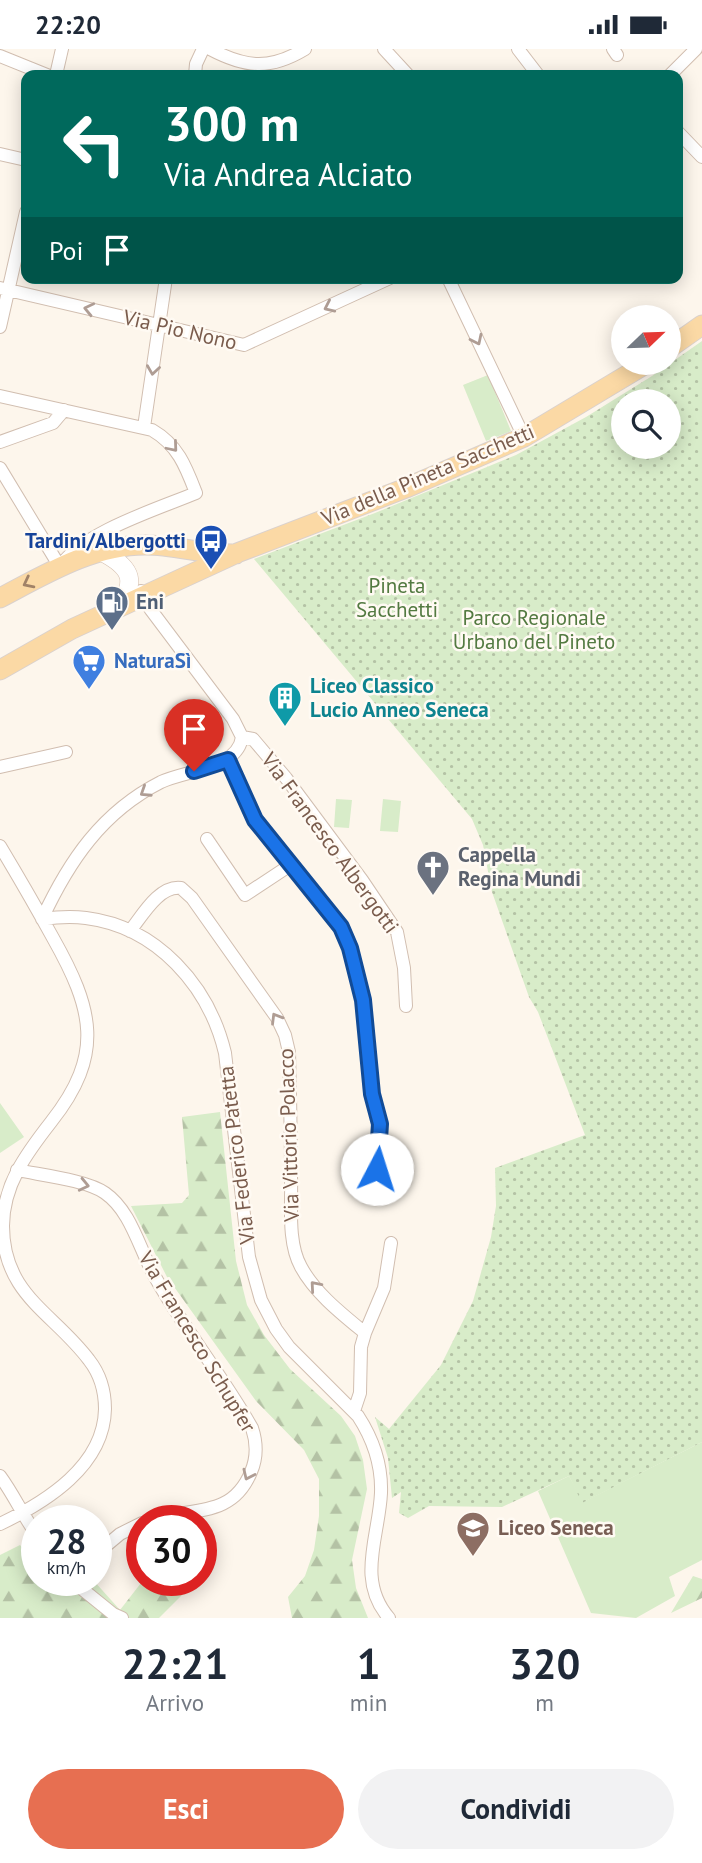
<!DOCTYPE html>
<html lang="it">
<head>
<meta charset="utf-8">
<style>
  :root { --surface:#fff; --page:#f2f2f3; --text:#1f2937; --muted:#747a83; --accent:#e76f51 }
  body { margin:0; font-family:"PT Sans",sans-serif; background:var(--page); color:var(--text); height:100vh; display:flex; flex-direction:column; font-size:26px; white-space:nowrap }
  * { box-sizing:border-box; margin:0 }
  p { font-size:23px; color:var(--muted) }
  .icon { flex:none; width:38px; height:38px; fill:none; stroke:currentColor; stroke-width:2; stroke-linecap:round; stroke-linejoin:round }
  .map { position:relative; height:1569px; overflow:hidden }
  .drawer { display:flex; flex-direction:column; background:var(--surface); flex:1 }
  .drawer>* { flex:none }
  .banner { position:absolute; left:21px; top:21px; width:662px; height:214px; border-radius:14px; box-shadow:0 4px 18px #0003; background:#00695c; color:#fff; overflow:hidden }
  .needle { width:46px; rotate:67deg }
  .fabs { position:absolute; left:611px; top:256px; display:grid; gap:14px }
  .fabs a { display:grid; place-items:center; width:70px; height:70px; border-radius:50%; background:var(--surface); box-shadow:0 4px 18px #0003; font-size:35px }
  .speed { position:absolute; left:21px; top:1456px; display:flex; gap:14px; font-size:35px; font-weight:700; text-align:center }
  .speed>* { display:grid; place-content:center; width:91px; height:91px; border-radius:50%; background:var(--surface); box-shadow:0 4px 18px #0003; line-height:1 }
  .speed small { font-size:18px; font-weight:400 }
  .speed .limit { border:10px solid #d22; background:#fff; color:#111 }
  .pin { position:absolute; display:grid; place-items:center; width:60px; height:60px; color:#fff; margin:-72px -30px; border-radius:50% 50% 50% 0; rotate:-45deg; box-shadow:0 0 7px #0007 }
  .pin .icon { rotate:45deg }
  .me { position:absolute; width:77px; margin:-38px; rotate:5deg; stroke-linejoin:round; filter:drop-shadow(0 0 5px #0008) }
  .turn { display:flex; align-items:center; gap:24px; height:147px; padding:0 28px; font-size:32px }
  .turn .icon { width:91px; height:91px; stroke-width:2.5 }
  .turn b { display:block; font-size:49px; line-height:60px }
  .then { display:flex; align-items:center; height:66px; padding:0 28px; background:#0003; gap:14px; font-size:26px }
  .eta { display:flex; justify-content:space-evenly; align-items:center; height:119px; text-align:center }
  .eta b { font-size:42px; font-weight:700; line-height:49px }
  .cta { display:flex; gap:14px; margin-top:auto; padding:14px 28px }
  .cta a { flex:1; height:80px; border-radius:42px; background:var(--accent); color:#fff; font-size:28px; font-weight:700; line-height:80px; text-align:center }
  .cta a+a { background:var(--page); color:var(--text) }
  .status { display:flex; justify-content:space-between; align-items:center; height:49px; padding:0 35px; background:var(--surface); direction:ltr }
  .status svg { height:19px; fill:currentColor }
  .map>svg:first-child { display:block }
  .green { fill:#d8ecc9 }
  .forest { fill:url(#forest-firs) }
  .park { fill:url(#park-dots); fill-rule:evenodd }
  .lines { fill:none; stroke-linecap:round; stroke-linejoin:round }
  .street-casing { stroke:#d1beb0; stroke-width:14 }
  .secondary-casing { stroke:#d6c0b0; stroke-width:19 }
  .primary-casing { stroke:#dad1cd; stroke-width:21 }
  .street { stroke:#fff; stroke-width:12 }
  .secondary { stroke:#fff; stroke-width:18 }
  .primary { stroke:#fbd9a5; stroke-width:19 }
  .oneway { stroke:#af9d94 }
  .oneway2 { stroke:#a18267 }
  .route-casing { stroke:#114b97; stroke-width:18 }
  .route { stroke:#1a73e8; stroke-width:12 }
  .labels { text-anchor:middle; stroke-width:5; stroke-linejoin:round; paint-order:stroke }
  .street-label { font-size:21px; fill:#7a5c4d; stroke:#fffaf3 }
  .transit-label { font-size:21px; font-weight:bold; fill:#164399; stroke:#fffaf3; text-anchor:end }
  .park-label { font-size:21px; fill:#537a41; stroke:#fffaf3 }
  .service-label { font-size:21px; font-weight:bold; fill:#4e5e75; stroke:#fffaf3; text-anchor:start }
  .shop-label { font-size:21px; font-weight:bold; fill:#366cbe; stroke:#fffaf3; text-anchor:start }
  .culture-label { font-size:21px; font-weight:bold; fill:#0d838f; stroke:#fffaf3; text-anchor:start }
  .worship-label { font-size:21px; font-weight:bold; fill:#5b616d; stroke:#fffaf3; text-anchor:start }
  .education-label { font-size:21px; font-weight:bold; fill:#785e54; stroke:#fffaf3; text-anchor:start }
</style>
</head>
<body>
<div class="status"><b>22:20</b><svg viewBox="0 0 49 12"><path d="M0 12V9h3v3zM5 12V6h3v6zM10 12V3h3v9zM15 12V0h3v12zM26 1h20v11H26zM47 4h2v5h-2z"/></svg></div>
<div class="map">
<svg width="702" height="1569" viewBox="0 0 702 1569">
  <defs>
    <pattern id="forest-firs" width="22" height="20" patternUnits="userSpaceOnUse" patternTransform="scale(1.75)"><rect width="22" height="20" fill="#d8ecc9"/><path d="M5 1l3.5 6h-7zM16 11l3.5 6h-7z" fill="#b4c2a5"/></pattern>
    <pattern id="park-dots" width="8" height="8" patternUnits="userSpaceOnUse" patternTransform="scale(1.75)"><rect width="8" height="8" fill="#d8ecc9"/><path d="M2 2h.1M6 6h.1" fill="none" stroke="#b4c2a5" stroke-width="1.8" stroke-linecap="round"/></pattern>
  </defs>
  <rect width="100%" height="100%" fill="#fdf6ec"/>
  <path class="green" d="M488 326 511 382 486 392 463 336Z
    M336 750 352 751 349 779 334 778Z
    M383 750 401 752 398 783 380 782Z
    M0 1054 24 1088 0 1104Z
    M702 1393V1511L669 1528 675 1547 636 1569 591 1564 538 1442 569 1427 583 1453Z"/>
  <path class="forest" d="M220 1063 236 1212 247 1256 264 1286 290 1320 341 1367 355 1387 363 1411 367 1440 352 1511 356 1539 368 1569H292L288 1548 305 1527 314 1501 319 1467V1430L304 1401 256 1352 167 1228 131 1157 182 1154 189 1146 182 1068Z
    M20 1496 37 1516V1531H49L55 1537 94 1532 120 1561 141 1534 148 1531H197L159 1569H0V1506Z
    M693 1527 702 1530V1549L671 1564Z"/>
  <path class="park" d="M702 292V1393L582 1454 569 1427 502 1458 429 1457 408 1469 399 1464 401 1443 392 1449 388 1409 375 1368 389 1380 441 1316 473 1252 491 1188 496 1157 495 1119 585 1086 538 963 529 948 492 843 483 796 472 770 254 510 375 464 516 406 586 368 652 327ZM623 352H668V397H623Z"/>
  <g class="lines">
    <defs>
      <path id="street" d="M210 0C246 19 270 21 305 0
        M384 0 408 26
        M518 0 538 26
        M613 0 617 6
        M0 7 47 26
        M56 26 62 0
        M195 26 196 15 203 0
        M670 26 696 0
        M677 82 702 108
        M0 105 26 111
        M448 229 524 388
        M0 239 244 296 390 229
        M0 278 26 163
        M0 347 152 381C178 396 186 418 196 444 160 459 80 484 60 518L0 419
        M144 378 166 229
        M0 393 53 374 64 361
        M141 542 143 548 151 561 233 670 242 688
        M242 688 253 690 286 729 362 831 397 883 404 919 406 957
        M228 711 255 771 341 878 353 909 364 958 372 1045 380 1080 377 1120
        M0 718 66 703
        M207 790 245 846 292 815
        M0 797C18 827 36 858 53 889 93 960 105 1005 51 1073 26 1105 3 1136 3 1177 3 1246 54 1264 89 1311 100 1325 105 1342 105 1360 104 1417 46 1453 0 1475
        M42 870C57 868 71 867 86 869 157 878 209 937 225 1004L249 1208 261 1251 276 1280 289 1298 358 1367C373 1390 382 1416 381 1444 379 1488 356 1531 389 1569
        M42 870C69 812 102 763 161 733 186 721 238 720 242 688
        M130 882C142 867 159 836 181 839L192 849 277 969 285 986 289 1003C290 1044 291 1086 291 1127 292 1155 287 1193 301 1218 315 1244 342 1265 365 1284
        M17 1121C40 1126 87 1131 105 1144 131 1162 139 1199 154 1226 183 1279 222 1326 252 1379 257 1394 257 1409 251 1423 231 1472 187 1457 147 1472
        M354 1362 360 1344 361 1298 365 1284 384 1239 391 1194
        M0 1427C14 1446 23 1467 37 1486
        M96 1505 120 1485 142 1474
        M71 1531 113 1565 122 1569"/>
      <path id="secondary" d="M102 503C133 519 138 534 115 561"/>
      <path id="primary" d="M668 300 702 276
        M0 549C44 526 93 496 145 496 176 496 205 506 236 505
        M0 621 72 580 237 504 406 439 524 388 649 313"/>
    </defs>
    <use href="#street" class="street-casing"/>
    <use href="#secondary" class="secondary-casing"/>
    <use href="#primary" class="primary-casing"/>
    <use href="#street" class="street"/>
    <use href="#secondary" class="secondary"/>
    <use href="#primary" class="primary"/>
  </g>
  <defs><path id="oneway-chevron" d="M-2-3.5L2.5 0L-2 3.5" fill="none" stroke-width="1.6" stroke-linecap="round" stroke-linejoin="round" transform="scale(1.75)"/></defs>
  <g class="oneway">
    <use href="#oneway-chevron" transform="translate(329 258) rotate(155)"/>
    <use href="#oneway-chevron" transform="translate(89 260) rotate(-167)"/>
    <use href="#oneway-chevron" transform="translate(477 291) rotate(64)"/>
    <use href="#oneway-chevron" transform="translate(153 321) rotate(98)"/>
    <use href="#oneway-chevron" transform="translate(173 398) rotate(50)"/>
    <use href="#oneway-chevron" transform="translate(145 743) rotate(147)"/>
    <use href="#oneway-chevron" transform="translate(276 969) rotate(-121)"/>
    <use href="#oneway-chevron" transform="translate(84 1136) rotate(13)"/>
    <use href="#oneway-chevron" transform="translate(315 1237) rotate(-131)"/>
    <use href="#oneway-chevron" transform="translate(248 1426) rotate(115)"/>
  </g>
  <use class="oneway2" href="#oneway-chevron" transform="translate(28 534) rotate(153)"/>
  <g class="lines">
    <defs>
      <path id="route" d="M194 722 228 711 255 771 341 878 350 899 363 951 372 1045 380 1075 377 1120"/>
    </defs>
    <use href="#route" class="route-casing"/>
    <use href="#route" class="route"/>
  </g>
  <defs>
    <symbol id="bus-pin" viewBox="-11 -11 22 30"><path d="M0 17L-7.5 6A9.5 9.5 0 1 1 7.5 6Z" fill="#1a4fb4" stroke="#fffaf3"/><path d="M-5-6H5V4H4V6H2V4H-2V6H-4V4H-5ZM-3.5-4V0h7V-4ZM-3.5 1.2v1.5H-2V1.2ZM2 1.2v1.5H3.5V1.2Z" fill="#fff"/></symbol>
    <symbol id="fuel-pin" viewBox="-11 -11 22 30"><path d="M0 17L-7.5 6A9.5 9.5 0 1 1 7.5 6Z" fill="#5c6f8a" stroke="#fffaf3"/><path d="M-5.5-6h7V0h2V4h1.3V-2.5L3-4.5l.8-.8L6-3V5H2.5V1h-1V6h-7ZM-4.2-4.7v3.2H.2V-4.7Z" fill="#fff"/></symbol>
    <symbol id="supermarket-pin" viewBox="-11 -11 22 30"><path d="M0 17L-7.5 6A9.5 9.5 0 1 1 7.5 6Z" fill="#3f7fe0" stroke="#fffaf3"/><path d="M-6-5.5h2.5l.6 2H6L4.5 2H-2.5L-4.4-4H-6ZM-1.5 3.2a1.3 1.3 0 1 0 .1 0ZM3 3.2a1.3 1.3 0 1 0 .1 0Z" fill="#fff"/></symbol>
    <symbol id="building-pin" viewBox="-11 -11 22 30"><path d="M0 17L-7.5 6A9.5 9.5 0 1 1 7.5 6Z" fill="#0f9aa8" stroke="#fffaf3"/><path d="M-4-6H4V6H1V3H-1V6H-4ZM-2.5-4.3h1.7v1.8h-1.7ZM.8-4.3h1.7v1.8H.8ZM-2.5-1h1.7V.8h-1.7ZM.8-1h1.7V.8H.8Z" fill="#fff"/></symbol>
    <symbol id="church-pin" viewBox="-11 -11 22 30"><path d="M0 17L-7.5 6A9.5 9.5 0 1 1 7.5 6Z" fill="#6b7280" stroke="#fffaf3"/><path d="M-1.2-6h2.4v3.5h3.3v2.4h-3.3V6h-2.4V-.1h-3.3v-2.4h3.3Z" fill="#fff"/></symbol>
    <symbol id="school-pin" viewBox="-11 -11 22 30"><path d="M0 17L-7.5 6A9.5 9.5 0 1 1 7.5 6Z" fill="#8d6e63" stroke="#fffaf3"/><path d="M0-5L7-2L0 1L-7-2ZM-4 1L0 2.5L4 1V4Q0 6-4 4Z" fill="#fff"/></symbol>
  </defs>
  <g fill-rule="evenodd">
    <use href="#bus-pin" x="192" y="473" width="38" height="52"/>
    <use href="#fuel-pin" x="93" y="534" width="38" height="52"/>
    <use href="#supermarket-pin" x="70" y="593" width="38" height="52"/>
    <use href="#building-pin" x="266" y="630" width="38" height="52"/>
    <use href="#church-pin" x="414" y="799" width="38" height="52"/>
    <use href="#school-pin" x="454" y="1460" width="38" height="52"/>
  </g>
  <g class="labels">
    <g class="street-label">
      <text transform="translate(180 281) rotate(13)" y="7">Via Pio Nono</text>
      <text transform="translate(428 426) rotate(-23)" y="7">Via della Pineta Sacchetti</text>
      <text transform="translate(330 794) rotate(54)" y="7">Via Francesco Albergotti</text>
      <text transform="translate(289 1086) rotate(-92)" y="7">Via Vittorio Polacco</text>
      <text transform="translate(237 1106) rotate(-97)" y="7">Via Federico Patetta</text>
      <text transform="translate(197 1293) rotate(59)" y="7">Via Francesco Schupfer</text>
    </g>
    <g class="transit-label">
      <text x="186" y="499">Tardini/Albergotti</text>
    </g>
    <g class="park-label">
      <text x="397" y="544">Pineta<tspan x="397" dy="24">Sacchetti</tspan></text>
      <text x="534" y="576">Parco Regionale<tspan x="534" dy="24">Urbano del Pineto</tspan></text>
    </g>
    <g class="service-label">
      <text x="136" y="560">Eni</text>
    </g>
    <g class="shop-label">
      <text x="114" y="619">NaturaSì</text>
    </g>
    <g class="culture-label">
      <text x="310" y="644">Liceo Classico<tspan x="310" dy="24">Lucio Anneo Seneca</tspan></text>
    </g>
    <g class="worship-label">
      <text x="458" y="813">Cappella<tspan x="458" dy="24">Regina Mundi</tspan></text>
    </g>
    <g class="education-label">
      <text x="498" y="1486">Liceo Seneca</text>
    </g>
  </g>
</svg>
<div class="fabs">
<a><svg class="needle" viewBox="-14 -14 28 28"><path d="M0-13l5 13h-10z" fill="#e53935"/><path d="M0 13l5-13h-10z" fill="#747a83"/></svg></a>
<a><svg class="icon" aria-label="search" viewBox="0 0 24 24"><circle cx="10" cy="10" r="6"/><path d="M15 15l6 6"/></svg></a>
</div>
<div class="speed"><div>28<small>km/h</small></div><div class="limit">30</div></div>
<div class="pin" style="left:194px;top:722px;background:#d93025"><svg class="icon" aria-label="arrive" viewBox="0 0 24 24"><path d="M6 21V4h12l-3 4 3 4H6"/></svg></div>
<svg class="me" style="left:377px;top:1120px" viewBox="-20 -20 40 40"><circle r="19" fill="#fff"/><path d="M0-13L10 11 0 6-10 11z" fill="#1a73e8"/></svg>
<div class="banner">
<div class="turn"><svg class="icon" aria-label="left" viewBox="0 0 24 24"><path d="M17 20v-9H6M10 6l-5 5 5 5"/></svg><div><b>300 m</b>Via Andrea Alciato</div></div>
<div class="then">Poi<svg class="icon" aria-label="arrive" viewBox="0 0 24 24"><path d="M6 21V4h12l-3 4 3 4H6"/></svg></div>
</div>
</div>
<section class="drawer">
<div class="eta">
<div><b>22:21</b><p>Arrivo</p></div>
<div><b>1</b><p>min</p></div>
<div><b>320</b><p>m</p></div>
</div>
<div class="cta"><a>Esci</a><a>Condividi</a></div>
</section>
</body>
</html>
